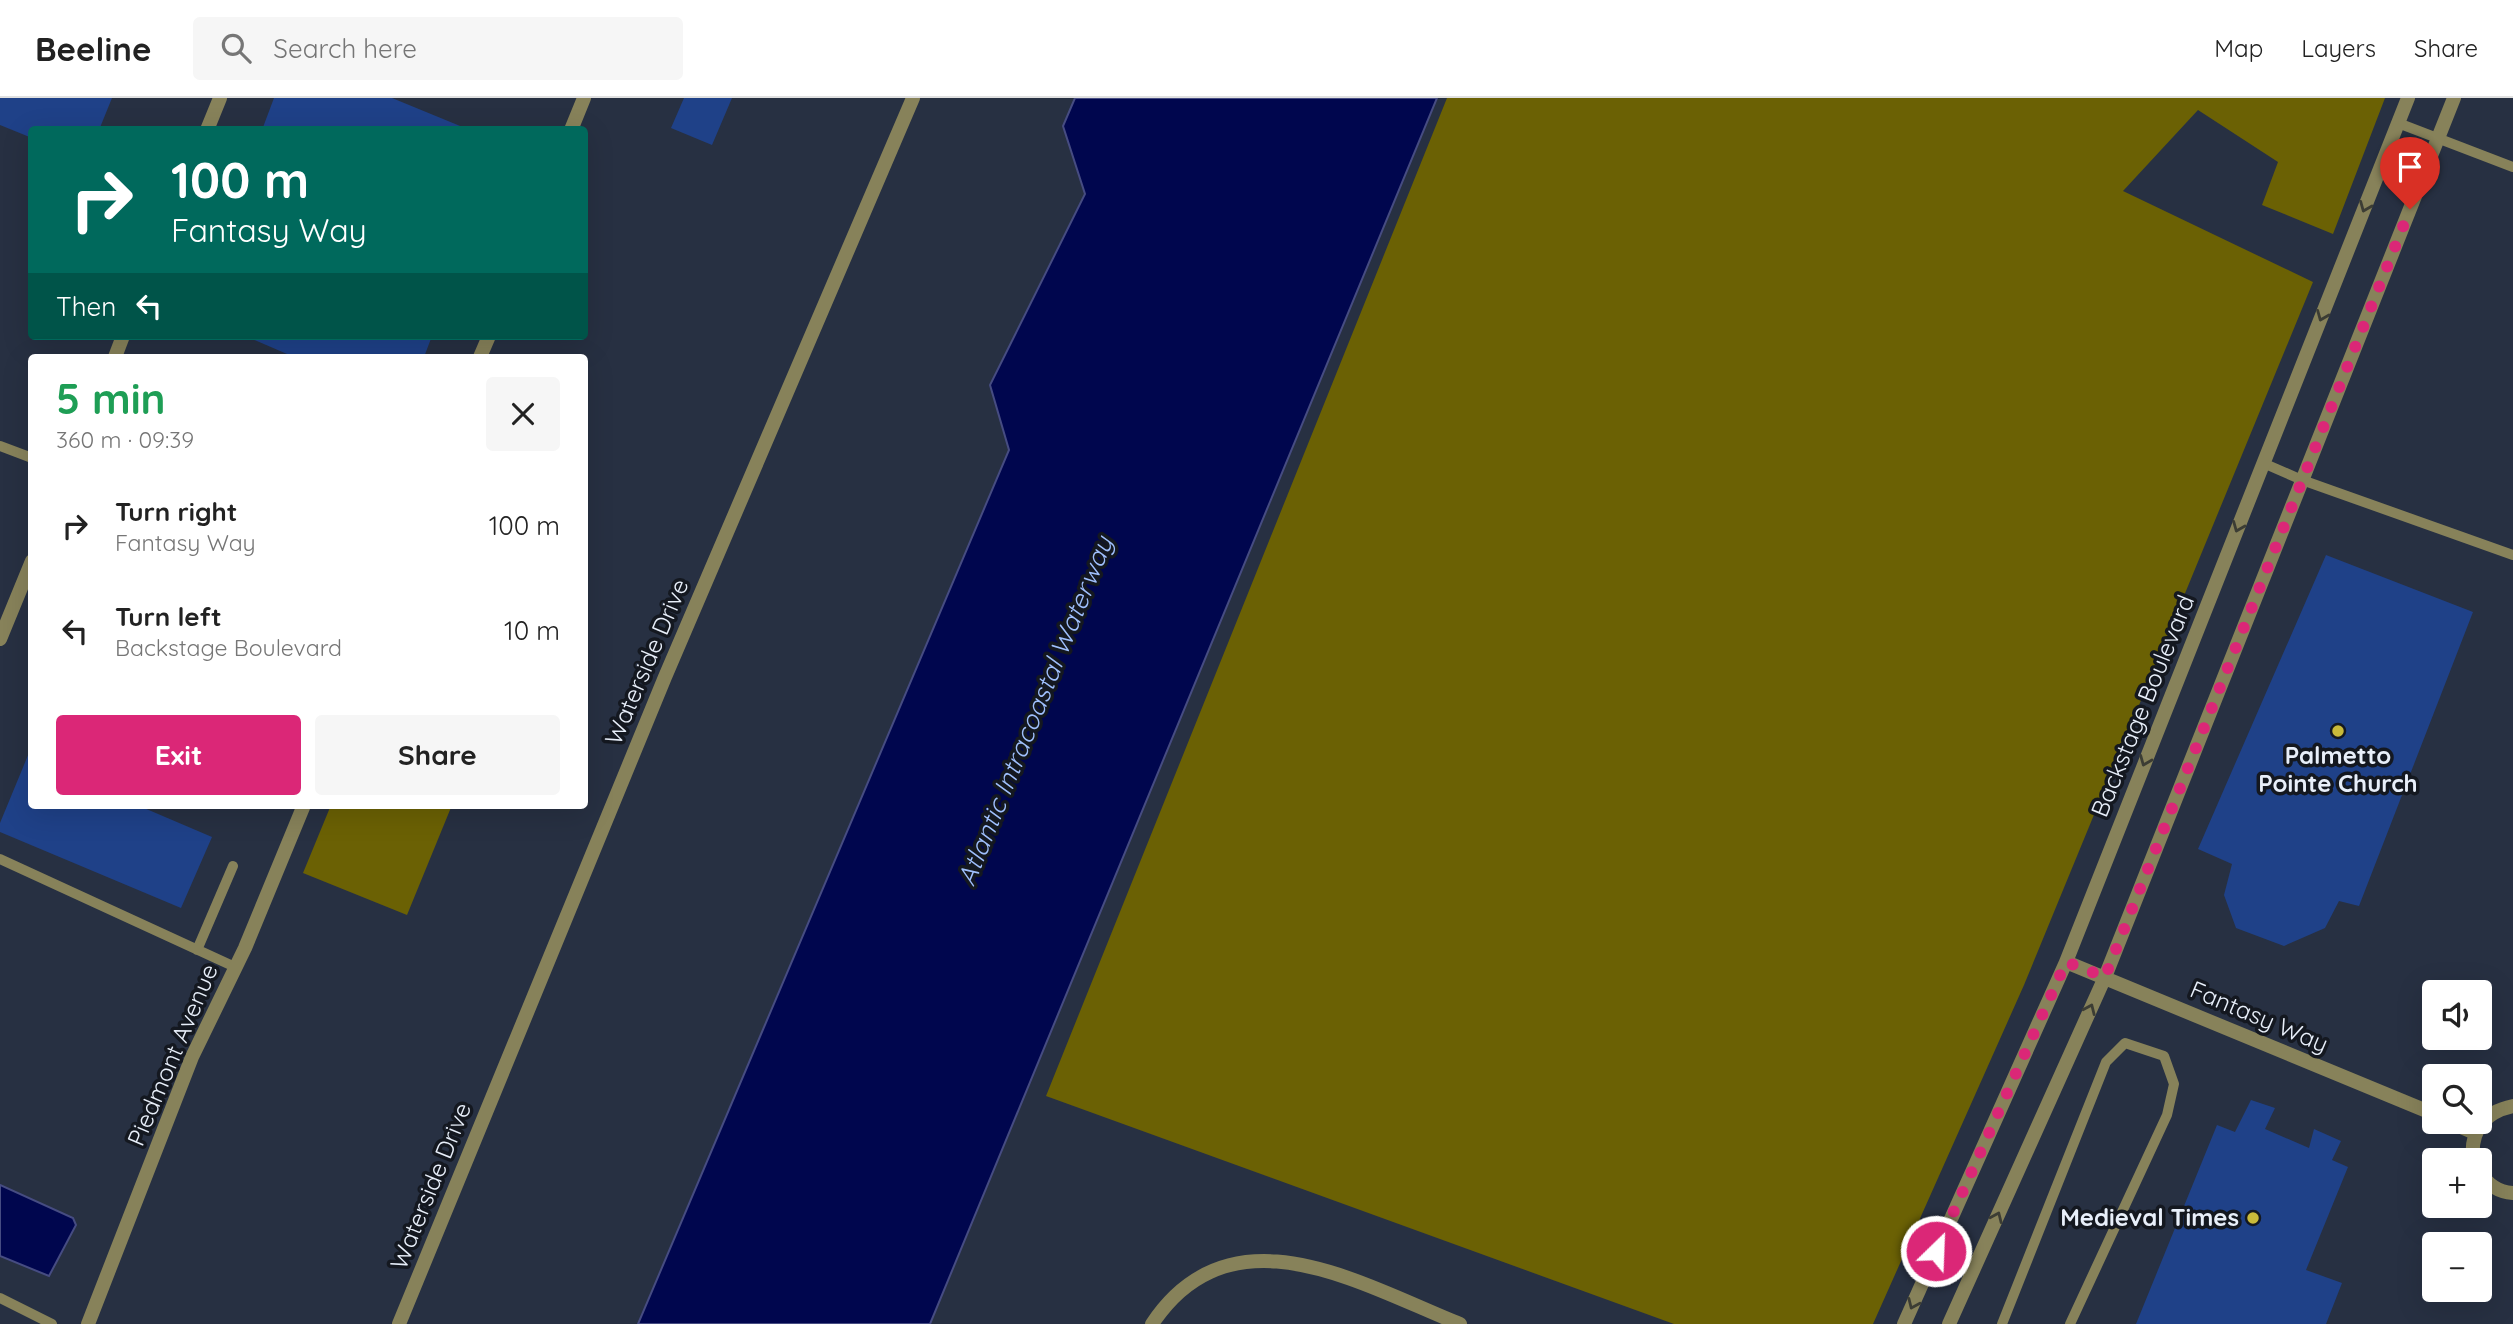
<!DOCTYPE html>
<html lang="en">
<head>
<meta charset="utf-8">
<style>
  :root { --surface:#fff; --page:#f6f6f6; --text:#222; --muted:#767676; --line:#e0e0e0; --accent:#db2777 }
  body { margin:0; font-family:Quicksand,sans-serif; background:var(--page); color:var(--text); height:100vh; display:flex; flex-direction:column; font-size:26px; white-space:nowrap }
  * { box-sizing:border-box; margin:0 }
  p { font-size:23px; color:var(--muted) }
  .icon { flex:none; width:38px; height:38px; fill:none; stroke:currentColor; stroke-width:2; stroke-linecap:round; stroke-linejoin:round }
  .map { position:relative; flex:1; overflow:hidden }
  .panel { position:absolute; left:28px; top:256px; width:560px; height:455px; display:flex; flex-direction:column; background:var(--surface); border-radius:7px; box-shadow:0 7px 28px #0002 }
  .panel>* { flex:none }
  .hud { position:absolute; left:28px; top:28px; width:560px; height:214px; border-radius:7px; box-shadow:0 7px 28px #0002; background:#00695c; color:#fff; overflow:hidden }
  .buttons { position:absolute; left:2422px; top:882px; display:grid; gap:14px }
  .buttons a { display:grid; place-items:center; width:70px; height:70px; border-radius:7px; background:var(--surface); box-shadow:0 7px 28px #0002; font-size:35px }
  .pin { position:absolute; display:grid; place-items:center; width:60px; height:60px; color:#fff; margin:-72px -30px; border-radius:50% 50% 50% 0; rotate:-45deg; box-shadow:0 0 7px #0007 }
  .pin .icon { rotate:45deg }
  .me { position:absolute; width:77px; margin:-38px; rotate:24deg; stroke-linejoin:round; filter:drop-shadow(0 0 5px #0008) }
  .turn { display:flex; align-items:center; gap:24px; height:147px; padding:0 28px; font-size:32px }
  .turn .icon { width:91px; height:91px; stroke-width:2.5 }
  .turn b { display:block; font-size:49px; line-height:60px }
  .then { display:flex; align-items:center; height:66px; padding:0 28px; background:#0003; gap:14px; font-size:26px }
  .round { display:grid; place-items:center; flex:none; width:74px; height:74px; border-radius:7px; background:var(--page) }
  .overview { display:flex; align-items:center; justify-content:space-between; height:119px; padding:0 28px }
  h1 { font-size:42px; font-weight:800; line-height:52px; color:#1e9e55 }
  .button { display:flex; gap:14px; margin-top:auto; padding:14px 28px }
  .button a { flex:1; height:80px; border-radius:7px; background:var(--accent); color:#fff; font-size:28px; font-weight:800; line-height:80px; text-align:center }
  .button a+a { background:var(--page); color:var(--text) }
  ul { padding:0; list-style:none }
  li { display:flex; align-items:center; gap:21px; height:105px; padding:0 28px }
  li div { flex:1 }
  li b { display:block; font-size:26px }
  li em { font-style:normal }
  header { display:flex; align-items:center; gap:42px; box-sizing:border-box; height:98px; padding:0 35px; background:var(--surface); border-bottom:2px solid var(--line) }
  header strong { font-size:33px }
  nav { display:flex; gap:38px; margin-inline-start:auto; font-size:24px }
  .search { width:490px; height:63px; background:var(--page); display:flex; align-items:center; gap:18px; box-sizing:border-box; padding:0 24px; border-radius:7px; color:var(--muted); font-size:26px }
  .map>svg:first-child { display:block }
  .forest { fill:#6b6104 }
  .water { fill:#00064e; stroke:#464c82; stroke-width:2 }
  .building { fill:#1f4188 }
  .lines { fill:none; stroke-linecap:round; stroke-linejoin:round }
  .lane { stroke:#87825a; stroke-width:10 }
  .street { stroke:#87825a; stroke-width:14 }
  .oneway { stroke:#3c3d34 }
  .route { stroke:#db2777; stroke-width:12; stroke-dasharray:0 21.6 }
  .poi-dot { fill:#c9ba3a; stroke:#141820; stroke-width:2.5 }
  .labels { text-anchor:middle; stroke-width:7; stroke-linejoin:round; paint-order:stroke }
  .street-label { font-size:24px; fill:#e8effa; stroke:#141820 }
  .poi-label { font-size:24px; font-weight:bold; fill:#e8effa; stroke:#141820 }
  .water-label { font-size:26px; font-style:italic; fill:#9fbffc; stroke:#141820 }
</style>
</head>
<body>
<header>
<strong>Beeline</strong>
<div class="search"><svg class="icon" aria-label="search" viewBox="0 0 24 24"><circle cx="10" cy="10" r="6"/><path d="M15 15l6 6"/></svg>Search here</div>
<nav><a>Map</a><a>Layers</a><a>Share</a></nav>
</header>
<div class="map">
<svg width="2513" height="1226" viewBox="0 0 2513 1226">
  <rect width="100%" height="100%" fill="#273042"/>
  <path class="forest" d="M1447 0H2385L2333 136 2262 107 2278 64 2198 12 2123 93 2313 184 2024 887 1873 1226H1674L1046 998Z
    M331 707H452L407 817 303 775Z"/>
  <path class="water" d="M1075 0H1437L930 1226H638L1009 352 990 287 1085 96 1063 28Z
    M0 1087 73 1120 76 1127 49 1178 0 1158Z"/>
  <path class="building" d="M0 0H112L99 32H32V40L0 27Z
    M274 0H392L465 30 262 32Z
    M684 0H732L712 47 671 30Z
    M245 238H432L424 259H294Z
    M2326 457 2473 514 2359 808 2339 803 2325 830 2284 848 2236 830 2224 797 2232 766 2198 751Z
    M31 650 32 707H137L212 739 181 810 0 734V725Z
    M2251 1002 2275 1010 2265 1031 2309 1050 2314 1031 2341 1043 2332 1062 2348 1069 2306 1172 2342 1185 2326 1226H2136L2217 1027 2235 1034Z"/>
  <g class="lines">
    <path class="lane" d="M2398 25 2513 69
      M0 348 32 360
      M2263 365 2302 382 2513 457
      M0 761 235 869
      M197 852 233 768
      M0 1200 52 1226
      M2002 1226 2106 964 2125 945 2164 958 2174 986 2167 1017 2070 1226"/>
    <path class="street" d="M207 32 220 0
      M571 32 584 0
      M115 259 123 238
      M480 259 489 238
      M0 541 32 463
      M2066 864 2434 1016
      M2450 1024 2475 1035
      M2473 1062C2470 1032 2484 1014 2513 1008
      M2480 1074C2487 1086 2498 1094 2513 1095
      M88 1226 192 959 245 850 304 707
      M399 1226 665 579 913 0
      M1152 1226C1231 1107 1360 1186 1460 1226
      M1904 1226 2066 864 2408 0
      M1949 1226 2105 879 2454 0"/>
  </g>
  <defs><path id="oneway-chevron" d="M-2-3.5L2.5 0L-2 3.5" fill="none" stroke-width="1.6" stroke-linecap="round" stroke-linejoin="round" transform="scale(1.75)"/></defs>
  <g class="oneway">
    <use href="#oneway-chevron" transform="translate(2365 109) rotate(112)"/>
    <use href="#oneway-chevron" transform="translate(2322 218) rotate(112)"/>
    <use href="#oneway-chevron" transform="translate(2238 429) rotate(112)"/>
    <use href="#oneway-chevron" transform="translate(2145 663) rotate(112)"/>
    <use href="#oneway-chevron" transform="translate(2090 911) rotate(-66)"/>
    <use href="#oneway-chevron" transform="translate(1997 1119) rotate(-66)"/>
    <use href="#oneway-chevron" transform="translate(1913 1206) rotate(114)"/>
  </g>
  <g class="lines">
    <path class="route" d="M1936 1153 2066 864 2105 879 2410 111"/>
  </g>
  <g class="poi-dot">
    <circle cx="2338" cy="633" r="7"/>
    <circle cx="2253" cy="1120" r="7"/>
  </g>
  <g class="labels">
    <g class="street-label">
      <text transform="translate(647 564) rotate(-67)" y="8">Waterside Drive</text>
      <text transform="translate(2143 608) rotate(-68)" y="8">Backstage Boulevard</text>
      <text transform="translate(2259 919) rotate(23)" y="8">Fantasy Way</text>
      <text transform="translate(173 957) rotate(-67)" y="8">Piedmont Avenue</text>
      <text transform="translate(431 1088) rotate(-68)" y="8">Waterside Drive</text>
    </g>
    <g class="poi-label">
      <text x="2338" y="666">Palmetto<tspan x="2338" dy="28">Pointe Church</tspan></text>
      <text x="2239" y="1128" text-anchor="end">Medieval Times</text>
    </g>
    <g class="water-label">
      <text transform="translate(1035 613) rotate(-68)" y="9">Atlantic Intracoastal Waterway</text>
    </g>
  </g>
</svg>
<div class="buttons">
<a><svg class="icon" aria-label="sound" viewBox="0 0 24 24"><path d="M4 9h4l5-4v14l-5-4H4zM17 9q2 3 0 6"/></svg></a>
<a><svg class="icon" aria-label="search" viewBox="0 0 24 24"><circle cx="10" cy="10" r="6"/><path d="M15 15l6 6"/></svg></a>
<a>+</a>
<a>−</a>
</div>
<div class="pin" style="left:2410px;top:111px;background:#d93025"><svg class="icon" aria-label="arrive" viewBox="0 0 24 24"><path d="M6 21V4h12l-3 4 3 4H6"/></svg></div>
<svg class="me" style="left:1936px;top:1153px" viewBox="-20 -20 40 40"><circle r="17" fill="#db2777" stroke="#fff" stroke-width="3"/><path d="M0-11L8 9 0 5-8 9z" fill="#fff"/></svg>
<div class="hud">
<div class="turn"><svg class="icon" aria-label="right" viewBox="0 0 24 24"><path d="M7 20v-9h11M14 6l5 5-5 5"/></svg><div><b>100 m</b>Fantasy Way</div></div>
<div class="then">Then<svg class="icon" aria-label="left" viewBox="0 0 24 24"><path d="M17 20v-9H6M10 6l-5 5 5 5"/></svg></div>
</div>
<section class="panel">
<div class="overview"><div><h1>5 min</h1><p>360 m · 09:39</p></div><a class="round"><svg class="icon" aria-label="close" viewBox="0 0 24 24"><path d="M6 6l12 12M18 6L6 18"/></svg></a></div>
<ul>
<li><svg class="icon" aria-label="right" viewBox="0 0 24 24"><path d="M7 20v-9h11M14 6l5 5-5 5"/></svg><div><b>Turn right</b><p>Fantasy Way</p></div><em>100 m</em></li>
<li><svg class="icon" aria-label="left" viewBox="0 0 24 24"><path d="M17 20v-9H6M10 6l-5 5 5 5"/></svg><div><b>Turn left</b><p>Backstage Boulevard</p></div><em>10 m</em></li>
</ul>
<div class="button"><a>Exit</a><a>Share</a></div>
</section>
</div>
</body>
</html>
